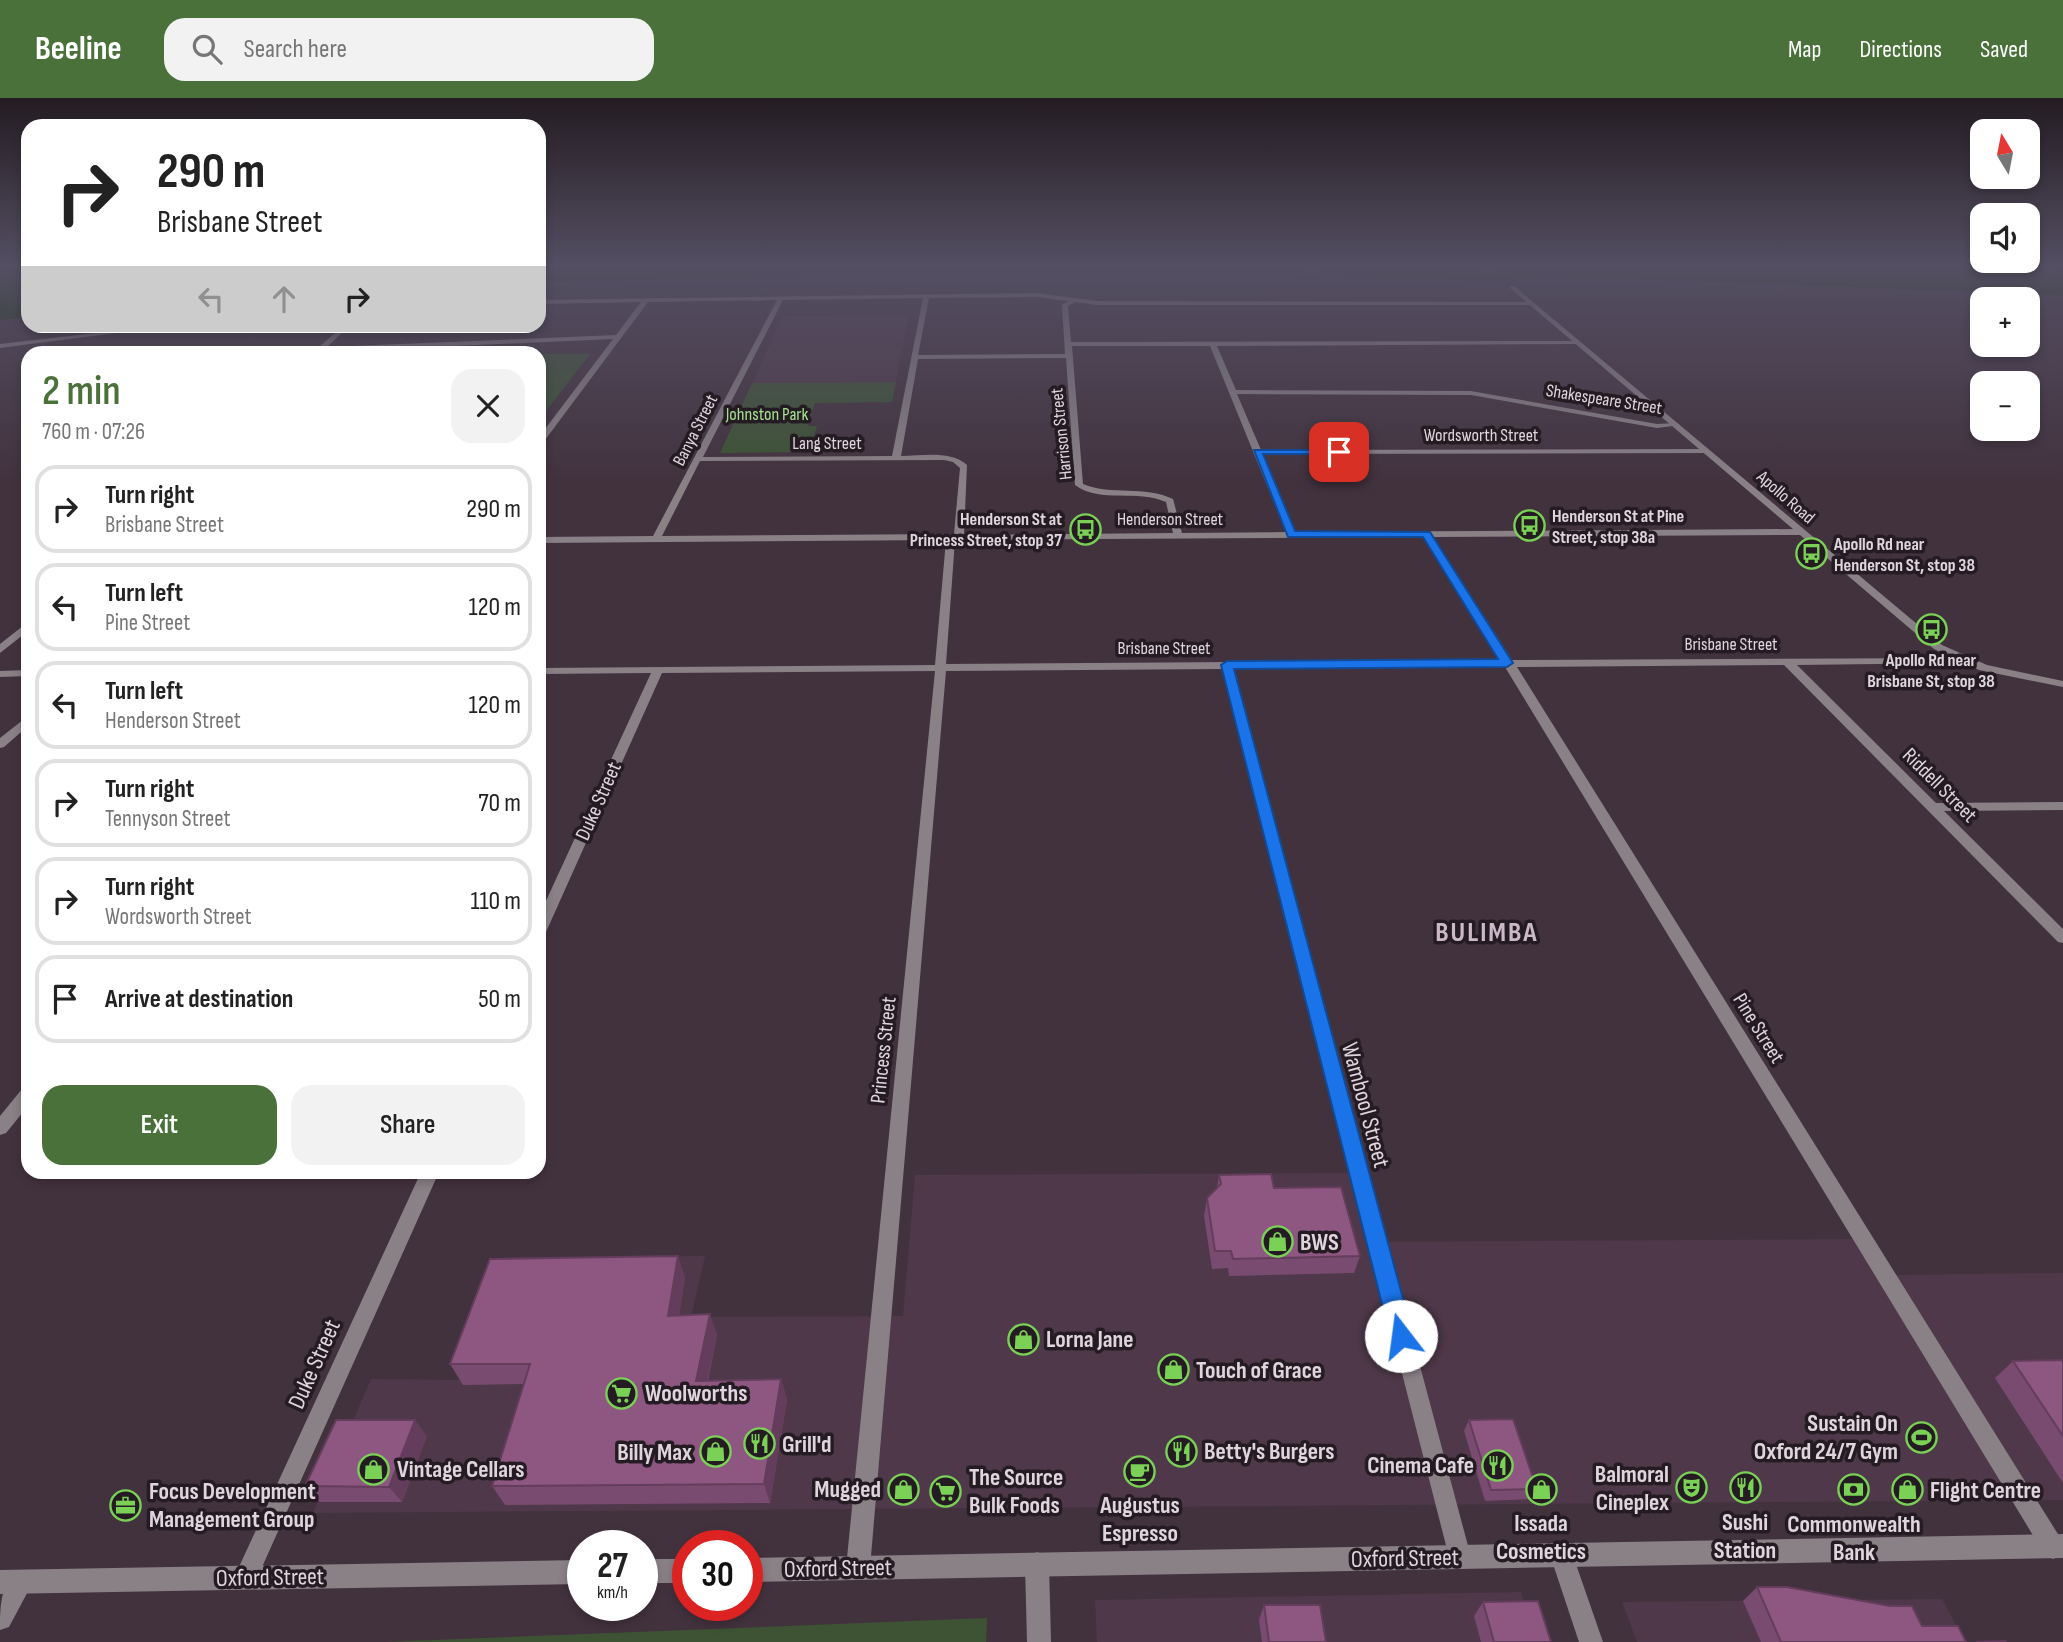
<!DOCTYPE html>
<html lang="en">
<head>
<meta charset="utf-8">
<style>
  :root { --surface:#fff; --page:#f2f2f2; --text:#222; --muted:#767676; --line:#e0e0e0; --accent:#4a7139 }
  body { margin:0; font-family:"Sofia Sans Condensed",sans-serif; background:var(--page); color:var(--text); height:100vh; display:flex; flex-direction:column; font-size:26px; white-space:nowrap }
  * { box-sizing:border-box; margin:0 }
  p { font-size:23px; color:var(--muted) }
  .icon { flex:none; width:38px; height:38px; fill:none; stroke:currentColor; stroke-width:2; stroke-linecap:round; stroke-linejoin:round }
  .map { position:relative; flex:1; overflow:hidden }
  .side { position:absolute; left:21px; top:248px; width:525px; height:833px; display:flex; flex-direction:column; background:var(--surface); border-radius:21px; box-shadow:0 4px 10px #0003 }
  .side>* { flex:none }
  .banner { position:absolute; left:21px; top:21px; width:525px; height:214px; border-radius:21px; box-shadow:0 4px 10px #0003; background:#fff; color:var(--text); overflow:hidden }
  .needle { width:46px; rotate:350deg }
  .fabs { position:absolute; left:1970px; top:21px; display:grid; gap:14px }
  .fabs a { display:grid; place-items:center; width:70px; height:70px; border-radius:14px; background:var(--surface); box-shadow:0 4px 10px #0003; font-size:35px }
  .speed { position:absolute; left:567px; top:1432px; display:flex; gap:14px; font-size:35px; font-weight:700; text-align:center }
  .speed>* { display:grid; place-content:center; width:91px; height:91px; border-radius:50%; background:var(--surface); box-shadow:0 4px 10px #0003; line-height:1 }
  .speed small { font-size:18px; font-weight:400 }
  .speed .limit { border:10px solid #d22; background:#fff; color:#111 }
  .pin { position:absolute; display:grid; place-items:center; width:60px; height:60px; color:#fff; margin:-30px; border-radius:14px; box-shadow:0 4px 10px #0006 }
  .me { position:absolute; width:77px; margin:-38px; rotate:345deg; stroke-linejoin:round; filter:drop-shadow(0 0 5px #0008) }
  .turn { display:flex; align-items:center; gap:24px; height:147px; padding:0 21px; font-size:32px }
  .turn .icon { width:91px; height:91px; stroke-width:2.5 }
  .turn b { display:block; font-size:49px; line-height:60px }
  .lanes { display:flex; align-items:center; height:66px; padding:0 21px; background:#0003; justify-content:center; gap:35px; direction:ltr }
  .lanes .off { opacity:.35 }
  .round { display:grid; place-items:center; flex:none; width:74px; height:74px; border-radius:21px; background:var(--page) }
  .summary { display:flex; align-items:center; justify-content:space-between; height:119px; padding:0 21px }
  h1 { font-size:42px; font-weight:600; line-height:52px; color:var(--accent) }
  .button { display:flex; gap:14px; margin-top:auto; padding:14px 21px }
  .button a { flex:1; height:80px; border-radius:21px; background:var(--accent); color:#fff; font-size:28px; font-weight:600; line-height:80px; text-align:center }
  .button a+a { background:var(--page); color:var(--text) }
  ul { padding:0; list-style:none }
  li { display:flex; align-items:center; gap:21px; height:88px; margin:0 14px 10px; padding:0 7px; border:4px solid var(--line); border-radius:21px }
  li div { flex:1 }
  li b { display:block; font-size:26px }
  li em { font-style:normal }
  header { display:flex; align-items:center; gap:42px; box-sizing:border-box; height:98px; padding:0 35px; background:var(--accent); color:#fff }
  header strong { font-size:33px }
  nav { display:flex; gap:38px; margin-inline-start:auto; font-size:24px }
  .search { width:490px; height:63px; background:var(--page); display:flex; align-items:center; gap:18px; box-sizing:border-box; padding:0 24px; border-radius:21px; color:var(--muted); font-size:26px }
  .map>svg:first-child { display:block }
  .built { fill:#4e3849 }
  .green { fill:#3d5334 }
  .water { fill:#112e04 }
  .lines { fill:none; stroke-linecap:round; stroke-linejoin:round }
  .ferry { stroke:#bcf8a6; stroke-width:2; stroke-dasharray:3.5 3.5; stroke-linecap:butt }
  .minor { fill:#8a8187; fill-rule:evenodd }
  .tertiary { fill:#8a8187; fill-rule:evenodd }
  .wall { fill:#7a4b70 }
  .shaded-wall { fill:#633d5b }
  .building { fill:#8e5782; stroke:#633d5b; stroke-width:2 }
  .route { fill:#1a73e8; stroke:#114b97; stroke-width:2 }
  .labels { text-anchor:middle; stroke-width:7; stroke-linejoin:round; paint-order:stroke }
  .far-street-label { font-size:18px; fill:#e0d5dd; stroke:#241c22 }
  .far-park-label { font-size:18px; fill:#a5e090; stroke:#241c22 }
  .far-poi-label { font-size:18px; font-weight:bold; fill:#e0d5dd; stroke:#241c22; text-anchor:start }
  .street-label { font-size:21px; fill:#e0d5dd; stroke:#241c22 }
  .near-street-label { font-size:24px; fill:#e0d5dd; stroke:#241c22 }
  .near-poi-label { font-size:24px; font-weight:bold; fill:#e0d5dd; stroke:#241c22; text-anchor:start }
  .district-label { font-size:28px; font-weight:bold; letter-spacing:2px; fill:#ccb8c7; stroke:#241c22 }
</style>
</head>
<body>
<header>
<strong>Beeline</strong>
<div class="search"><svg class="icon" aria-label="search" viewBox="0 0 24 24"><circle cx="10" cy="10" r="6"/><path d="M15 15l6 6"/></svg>Search here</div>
<nav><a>Map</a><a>Directions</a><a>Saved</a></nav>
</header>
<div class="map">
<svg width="2063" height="1544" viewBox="0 0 2063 1544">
  <rect width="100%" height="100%" fill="#42323e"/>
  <path class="built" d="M908 217 896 284 752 285 783 218Z
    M1357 1075 1375 1144 1863 1141 1886 1177 2063 1175V1402L313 1415 371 1281 463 1282 504 1159 705 1158 691 1219 903 1218 915 1077Z
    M1521 1494 1536 1544H1097L1095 1502Z
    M1942 1501 1965 1544H1637L1622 1504Z"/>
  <path class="green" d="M498 248 492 256 330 255 331 254Z
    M539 256H590L539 322Z
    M896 284 892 304 815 305 808 328H817L809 354 720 355 752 285Z
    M987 1520 986 1544H385Z"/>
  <path class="water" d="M0 168H28V219L0 222Z
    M539 168H2063V197L1694 183 1541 179 1494 183 1334 178 1312 173 1282 176H923L539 184Z"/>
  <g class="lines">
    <path class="ferry" d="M1468 168 1487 172 1502 168"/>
    <path class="minor" d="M1037 195 1097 203 1533 204 1531 207H1097L1075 204 1068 208 1071 244 1578 243 1580 246 1217 248 1236 292 1471 293 1657 326 1676 325 1680 327 1657 330 1471 297 1237 296 1261 352 1705 351 1709 353 1705 355 1263 356 1296 434 1800 431 1805 434 1800 437 1433 439 1512 562 1962 560V564L1958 565 1797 567 1936 705 2063 704V712L1944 713 2063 831V845L2058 844 1784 567 1517 569 2061 1441V1457L2053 1461 2045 1457 1505 569 1234 571 1471 1459 1467 1467 1459 1471 1451 1467 1222 571 946 573 870 1470 866 1478 858 1482 850 1478 846 1470 935 573 662 575 546 834 539 839V818L651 575 539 576V570L935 567 946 442 539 445V439L653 438 777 202 648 204 542 346H539V339L613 241 319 254 185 256 319 249 343 228H349L327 249 616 237 641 204 539 206V202ZM1037 199 1068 203 1062 207 1065 256 918 257 929 200ZM923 200 892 358 703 359 783 202ZM1072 248H1210L1286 434 1182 435 1173 401C1144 387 1112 398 1083 386ZM1066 260 1075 387C1101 406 1137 391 1166 404L1173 435 964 437 967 367C950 352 922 358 901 358L918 261ZM944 362 953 364 960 370 954 436 662 438 700 363ZM1423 439 1501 562 946 566 955 442Z
      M129 228H170L0 250V246L96 235Z
      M28 524V533L0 555V546Z
      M28 572V578L0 579V573Z
      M28 618V628L4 649 0 650V640Z
      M28 989V1008L6 1035 0 1037V1018L22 991Z
      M421 1074H439L254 1487 246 1491 238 1487 234 1479 238 1471Z
      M1562 1445 1570 1449 1603 1544H1579L1550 1457 1554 1449Z
      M1037 1454 1045 1458 1049 1466 1051 1544H1027L1025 1466 1029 1458Z
      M21 1472 29 1476 33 1484 9 1529 0 1532C0 1510 0 1482 21 1472Z"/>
    <path class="tertiary" d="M1510 188H1514L1942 547 1987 567 2063 583V589L1979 572 1934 551 1510 190Z
      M2063 1436V1460L747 1484V1460Z
      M642 1461H688V1485H642Z
      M583 1462V1486L0 1496V1472Z"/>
  </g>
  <path class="wall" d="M1219 1077 1274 1090 1360 1158 1354 1175 1229 1178 1228 1170 1212 1171 1204 1118 1207 1100 1217 1090Z
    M685 1179 679 1217 717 1236 708 1283 781 1281 787 1302 770 1405 505 1407 492 1388 524 1286 463 1287 450 1266Z
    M2063 1262V1385L1995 1280 2013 1263Z
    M1469 1322 1537 1391 1530 1401 1485 1403 1464 1333Z
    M427 1338 402 1404H320L305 1388Z
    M1131 1359 1150 1377 1149 1382H1132Z
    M1757 1489 1922 1528 1966 1544H1761L1743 1503Z
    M1483 1504 1551 1544H1481L1474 1518Z
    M1264 1507 1326 1544H1262L1259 1522Z"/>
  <path class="shaded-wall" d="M678 1158 685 1179 676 1239 668 1218Z
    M710 1216 717 1236 703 1303 696 1283Z
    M781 1281 787 1302 770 1405 764 1386Z
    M415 1322 427 1338 402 1404 389 1389Z"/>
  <path class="building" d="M1271 1076 1274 1090 1341 1089 1360 1158 1233 1161 1231 1153H1215L1207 1100 1221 1086 1219 1077Z
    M678 1158 668 1218 710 1216 696 1283 781 1281 764 1386 492 1388 530 1266H450L490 1161Z
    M2063 1262V1338L2013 1263Z
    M1513 1321 1537 1391 1491 1392 1469 1322Z
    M336 1322H415L389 1389 305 1388Z
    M1131 1359H1149L1150 1377H1132Z
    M1757 1489H1787L1890 1508H1912L1922 1528H1958L1966 1544H1781Z
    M1538 1503 1551 1544H1494L1483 1504Z
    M1264 1507H1320L1326 1544H1269Z
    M2005 1543 2006 1544H1976Z"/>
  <linearGradient id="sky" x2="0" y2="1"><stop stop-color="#241c22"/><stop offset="0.44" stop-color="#544f63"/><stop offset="1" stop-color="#544f63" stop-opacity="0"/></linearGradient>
  <rect width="2063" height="384" fill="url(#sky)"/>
  <path class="route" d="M1254 352H1342V355L1339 356H1263L1295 433 1430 434 1513 565 1507 569 1234 571 1413 1238 1409 1246 1401 1249 1393 1246 1390 1238 1221 567 1227 563 1498 561 1423 439H1288Z"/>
  <defs>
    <symbol id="bus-ring" viewBox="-11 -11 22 22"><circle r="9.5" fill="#241c22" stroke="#7ad156" stroke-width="1.5"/><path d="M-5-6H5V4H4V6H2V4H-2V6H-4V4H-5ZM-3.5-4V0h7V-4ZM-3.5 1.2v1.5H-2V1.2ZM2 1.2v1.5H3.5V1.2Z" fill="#7ad156"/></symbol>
    <symbol id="shop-ring" viewBox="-11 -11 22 22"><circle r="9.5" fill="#241c22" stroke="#7ad156" stroke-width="1.5"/><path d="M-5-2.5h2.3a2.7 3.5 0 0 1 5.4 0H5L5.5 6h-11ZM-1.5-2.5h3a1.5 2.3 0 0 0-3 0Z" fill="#7ad156"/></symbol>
    <symbol id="supermarket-ring" viewBox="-11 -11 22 22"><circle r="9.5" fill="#241c22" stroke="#7ad156" stroke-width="1.5"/><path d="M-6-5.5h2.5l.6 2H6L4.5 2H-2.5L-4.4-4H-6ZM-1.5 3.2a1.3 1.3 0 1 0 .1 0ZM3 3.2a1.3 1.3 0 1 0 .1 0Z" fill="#7ad156"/></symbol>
    <symbol id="stadium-ring" viewBox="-11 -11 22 22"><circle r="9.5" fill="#241c22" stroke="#7ad156" stroke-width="1.5"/><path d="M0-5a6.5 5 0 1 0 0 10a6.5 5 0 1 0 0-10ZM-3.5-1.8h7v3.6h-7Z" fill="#7ad156"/></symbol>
    <symbol id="restaurant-ring" viewBox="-11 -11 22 22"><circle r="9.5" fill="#241c22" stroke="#7ad156" stroke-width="1.5"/><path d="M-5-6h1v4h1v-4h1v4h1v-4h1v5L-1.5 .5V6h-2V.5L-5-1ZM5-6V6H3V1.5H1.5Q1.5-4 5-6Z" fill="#7ad156"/></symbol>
    <symbol id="cafe-ring" viewBox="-11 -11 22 22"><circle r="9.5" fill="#241c22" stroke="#7ad156" stroke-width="1.5"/><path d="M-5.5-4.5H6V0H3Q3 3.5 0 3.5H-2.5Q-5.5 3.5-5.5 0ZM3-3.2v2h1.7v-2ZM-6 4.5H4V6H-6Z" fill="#7ad156"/></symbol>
    <symbol id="theatre-ring" viewBox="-11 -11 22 22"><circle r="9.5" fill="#241c22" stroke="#7ad156" stroke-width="1.5"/><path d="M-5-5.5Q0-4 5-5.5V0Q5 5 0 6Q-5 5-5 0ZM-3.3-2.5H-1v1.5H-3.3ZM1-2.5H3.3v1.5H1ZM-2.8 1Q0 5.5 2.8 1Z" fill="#7ad156"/></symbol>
    <symbol id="bank-ring" viewBox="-11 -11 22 22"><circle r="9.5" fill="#241c22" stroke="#7ad156" stroke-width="1.5"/><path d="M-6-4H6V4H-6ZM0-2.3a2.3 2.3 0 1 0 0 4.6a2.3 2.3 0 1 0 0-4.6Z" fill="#7ad156"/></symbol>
    <symbol id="office-ring" viewBox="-11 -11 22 22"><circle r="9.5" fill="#241c22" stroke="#7ad156" stroke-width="1.5"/><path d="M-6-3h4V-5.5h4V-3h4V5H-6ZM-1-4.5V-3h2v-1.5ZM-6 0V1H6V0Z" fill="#7ad156"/></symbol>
  </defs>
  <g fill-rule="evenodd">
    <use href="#bus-ring" x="1512" y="410" width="35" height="35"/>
    <use href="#bus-ring" x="1068" y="414" width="35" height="35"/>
    <use href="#bus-ring" x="1794" y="438" width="35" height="35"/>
    <use href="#bus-ring" x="1914" y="514" width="35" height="35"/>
    <use href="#shop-ring" x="1260" y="1126" width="35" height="35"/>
    <use href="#shop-ring" x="1006" y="1224" width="35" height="35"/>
    <use href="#shop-ring" x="1156" y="1254" width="35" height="35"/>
    <use href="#supermarket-ring" x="604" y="1278" width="35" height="35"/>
    <use href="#stadium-ring" x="1904" y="1322" width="35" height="35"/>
    <use href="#restaurant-ring" x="742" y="1328" width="35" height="35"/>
    <use href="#restaurant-ring" x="1164" y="1336" width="35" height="35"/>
    <use href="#shop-ring" x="698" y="1336" width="35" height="35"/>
    <use href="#restaurant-ring" x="1480" y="1350" width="35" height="35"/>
    <use href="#shop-ring" x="356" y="1354" width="35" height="35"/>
    <use href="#cafe-ring" x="1122" y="1356" width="35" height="35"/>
    <use href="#theatre-ring" x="1674" y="1372" width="35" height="35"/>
    <use href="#restaurant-ring" x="1728" y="1372" width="35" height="35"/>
    <use href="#shop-ring" x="886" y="1374" width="35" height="35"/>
    <use href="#shop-ring" x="1524" y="1374" width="35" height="35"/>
    <use href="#bank-ring" x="1836" y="1374" width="35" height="35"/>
    <use href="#shop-ring" x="1890" y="1374" width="35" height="35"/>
    <use href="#supermarket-ring" x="928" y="1376" width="35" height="35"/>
    <use href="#office-ring" x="108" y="1390" width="35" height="35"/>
  </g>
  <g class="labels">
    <g class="far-street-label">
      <text transform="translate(1604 301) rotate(9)" y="6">Shakespeare Street</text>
      <text transform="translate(695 332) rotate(-63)" y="6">Banya Street</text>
      <text transform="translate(1061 336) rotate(-96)" y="6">Harrison Street</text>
      <text x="1481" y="343">Wordsworth Street</text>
      <text x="827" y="351">Lang Street</text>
      <text transform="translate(1786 399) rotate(41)" y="6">Apollo Road</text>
      <text x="1170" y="427">Henderson Street</text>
      <text x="1731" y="552">Brisbane Street</text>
      <text x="1164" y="556">Brisbane Street</text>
    </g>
    <g class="far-park-label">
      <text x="767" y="322">Johnston Park</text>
    </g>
    <g class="far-poi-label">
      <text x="1552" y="424">Henderson St at Pine<tspan x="1552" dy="21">Street, stop 38a</tspan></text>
      <text x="1062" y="427" text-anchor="end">Henderson St at<tspan x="1062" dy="21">Princess Street, stop 37</tspan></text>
      <text x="1834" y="452">Apollo Rd near<tspan x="1834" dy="21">Henderson St, stop 38</tspan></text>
      <text x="1931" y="568" text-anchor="middle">Apollo Rd near<tspan x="1931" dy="21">Brisbane St, stop 38</tspan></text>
    </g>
    <g class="street-label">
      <text transform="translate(1940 687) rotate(45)" y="7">Riddell Street</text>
      <text transform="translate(598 703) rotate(-66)" y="7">Duke Street</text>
      <text transform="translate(1759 930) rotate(58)" y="7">Pine Street</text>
      <text transform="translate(883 952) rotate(-84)" y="7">Princess Street</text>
    </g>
    <g class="near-street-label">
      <text transform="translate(1366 1007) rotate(75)" y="8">Wambool Street</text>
      <text transform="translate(314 1266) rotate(-66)" y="8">Duke Street</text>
      <text transform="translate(1405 1460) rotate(-1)" y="8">Oxford Street</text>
      <text transform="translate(838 1470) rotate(-1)" y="8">Oxford Street</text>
      <text transform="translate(270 1479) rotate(-1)" y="8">Oxford Street</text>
    </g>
    <g class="near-poi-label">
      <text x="1300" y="1152">BWS</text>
      <text x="1046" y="1249">Lorna Jane</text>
      <text x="1196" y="1280">Touch of Grace</text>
      <text x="645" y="1303">Woolworths</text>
      <text x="1898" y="1333" text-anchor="end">Sustain On<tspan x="1898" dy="28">Oxford 24/7 Gym</tspan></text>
      <text x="782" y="1354">Grill'd</text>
      <text x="1204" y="1361">Betty's Burgers</text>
      <text x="692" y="1362" text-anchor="end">Billy Max</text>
      <text x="1474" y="1375" text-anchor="end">Cinema Cafe</text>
      <text x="397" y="1379">Vintage Cellars</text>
      <text x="1669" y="1384" text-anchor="end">Balmoral<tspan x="1669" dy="28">Cineplex</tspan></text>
      <text x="969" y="1387">The Source<tspan x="969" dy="28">Bulk Foods</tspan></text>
      <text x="881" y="1399" text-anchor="end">Mugged</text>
      <text x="1930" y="1400">Flight Centre</text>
      <text x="149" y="1401">Focus Development<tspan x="149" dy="28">Management Group</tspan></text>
      <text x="1140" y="1415" text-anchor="middle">Augustus<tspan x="1140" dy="28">Espresso</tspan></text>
      <text x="1745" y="1432" text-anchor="middle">Sushi<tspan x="1745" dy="28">Station</tspan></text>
      <text x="1541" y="1433" text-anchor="middle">Issada<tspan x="1541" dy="28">Cosmetics</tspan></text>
      <text x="1854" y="1434" text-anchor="middle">Commonwealth<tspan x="1854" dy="28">Bank</tspan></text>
    </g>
    <g class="district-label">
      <text x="1487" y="843">BULIMBA</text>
    </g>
  </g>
</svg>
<div class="fabs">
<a><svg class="needle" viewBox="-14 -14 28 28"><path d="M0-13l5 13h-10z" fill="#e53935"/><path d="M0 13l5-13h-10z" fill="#767676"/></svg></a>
<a><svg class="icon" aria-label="sound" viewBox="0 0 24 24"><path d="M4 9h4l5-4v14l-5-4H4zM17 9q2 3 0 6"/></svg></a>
<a>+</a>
<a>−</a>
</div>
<div class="speed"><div>27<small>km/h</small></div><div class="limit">30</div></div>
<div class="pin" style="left:1339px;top:354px;background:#d93025"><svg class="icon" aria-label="arrive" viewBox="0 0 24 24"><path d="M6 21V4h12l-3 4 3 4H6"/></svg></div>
<svg class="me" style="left:1401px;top:1238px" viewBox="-20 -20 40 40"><circle r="19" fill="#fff"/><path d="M0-13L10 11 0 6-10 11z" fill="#1a73e8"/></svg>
<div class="banner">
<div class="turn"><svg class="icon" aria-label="right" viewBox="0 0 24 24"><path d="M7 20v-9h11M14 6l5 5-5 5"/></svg><div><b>290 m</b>Brisbane Street</div></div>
<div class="lanes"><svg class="icon off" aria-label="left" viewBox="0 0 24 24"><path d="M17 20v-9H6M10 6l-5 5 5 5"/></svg><svg class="icon off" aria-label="ahead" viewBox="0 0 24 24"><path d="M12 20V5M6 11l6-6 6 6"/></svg><svg class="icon" aria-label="right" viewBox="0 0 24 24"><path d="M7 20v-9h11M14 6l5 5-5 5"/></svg></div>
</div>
<section class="side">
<div class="summary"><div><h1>2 min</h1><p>760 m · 07:26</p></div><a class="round"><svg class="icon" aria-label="close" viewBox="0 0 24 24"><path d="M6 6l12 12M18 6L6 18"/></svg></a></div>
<ul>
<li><svg class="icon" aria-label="right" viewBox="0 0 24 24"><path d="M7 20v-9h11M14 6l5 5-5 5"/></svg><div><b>Turn right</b><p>Brisbane Street</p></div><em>290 m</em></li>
<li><svg class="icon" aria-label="left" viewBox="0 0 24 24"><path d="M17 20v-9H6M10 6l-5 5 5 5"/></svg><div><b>Turn left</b><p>Pine Street</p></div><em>120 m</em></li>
<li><svg class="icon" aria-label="left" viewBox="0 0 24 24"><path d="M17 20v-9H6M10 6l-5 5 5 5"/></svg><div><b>Turn left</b><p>Henderson Street</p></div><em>120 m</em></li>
<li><svg class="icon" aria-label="right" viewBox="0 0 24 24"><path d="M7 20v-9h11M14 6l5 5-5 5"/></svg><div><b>Turn right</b><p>Tennyson Street</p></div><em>70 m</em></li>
<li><svg class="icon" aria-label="right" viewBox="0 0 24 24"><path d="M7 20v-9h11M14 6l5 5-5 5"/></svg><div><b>Turn right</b><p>Wordsworth Street</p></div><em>110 m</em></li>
<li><svg class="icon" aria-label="arrive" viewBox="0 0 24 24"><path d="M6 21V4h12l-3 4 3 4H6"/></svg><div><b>Arrive at destination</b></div><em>50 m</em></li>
</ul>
<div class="button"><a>Exit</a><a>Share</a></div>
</section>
</div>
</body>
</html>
